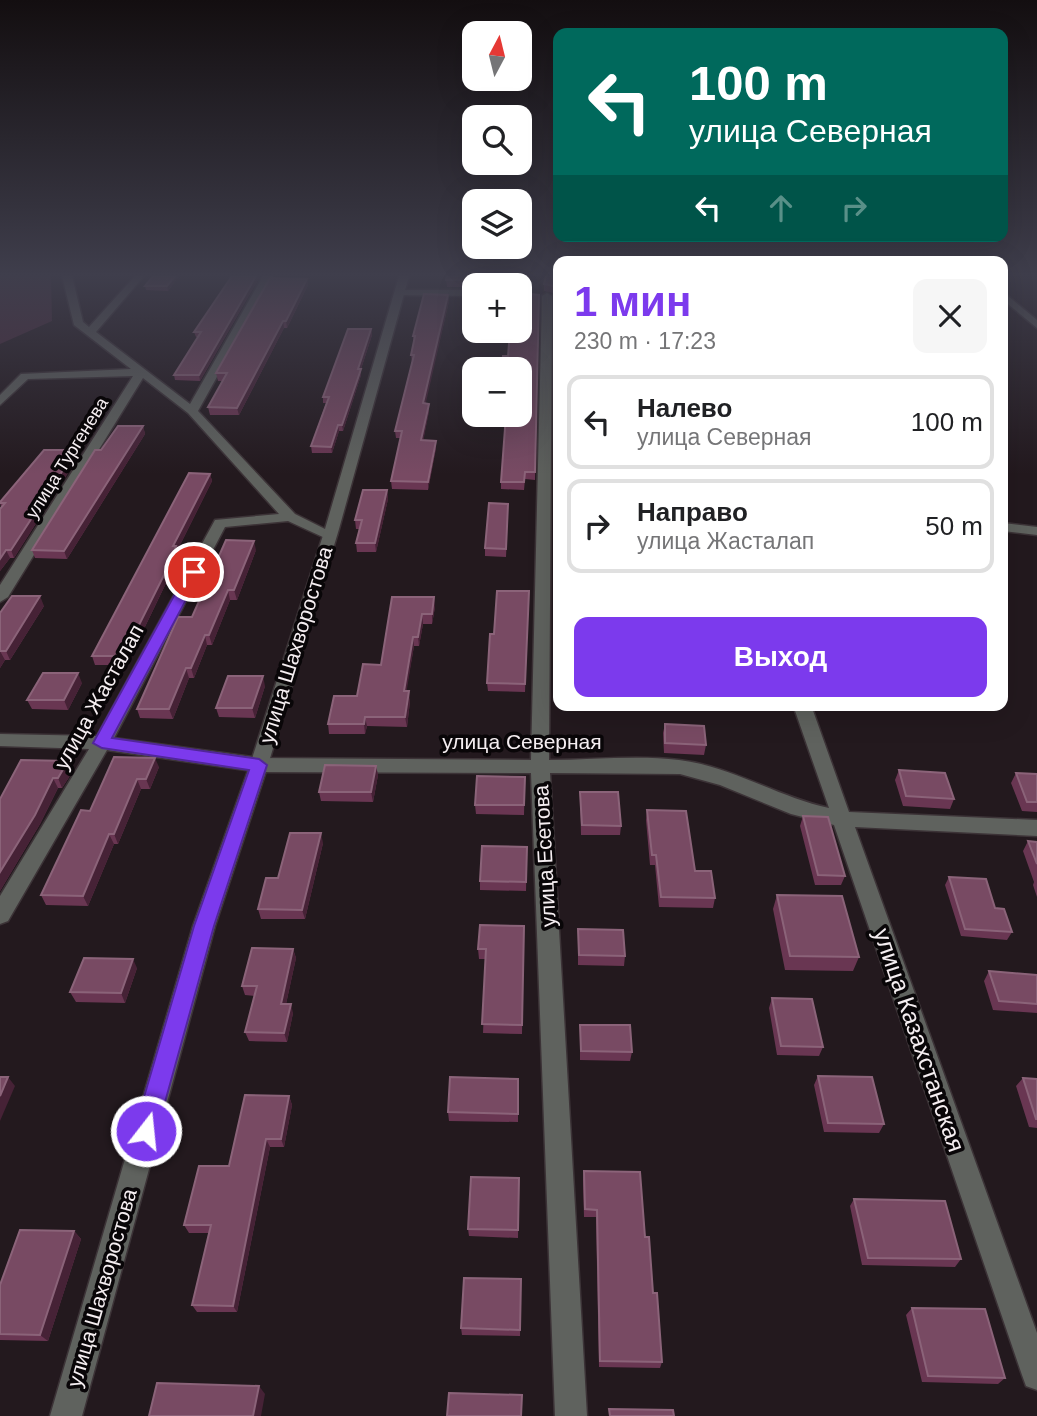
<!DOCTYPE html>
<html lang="ru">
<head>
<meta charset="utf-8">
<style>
  :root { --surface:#fff; --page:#f6f6f6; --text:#202124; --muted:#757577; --line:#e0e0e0; --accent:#7c3aed }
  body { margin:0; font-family:Arial,sans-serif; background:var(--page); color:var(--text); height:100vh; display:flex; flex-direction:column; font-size:26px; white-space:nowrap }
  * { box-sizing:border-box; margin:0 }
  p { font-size:23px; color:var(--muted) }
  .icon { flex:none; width:38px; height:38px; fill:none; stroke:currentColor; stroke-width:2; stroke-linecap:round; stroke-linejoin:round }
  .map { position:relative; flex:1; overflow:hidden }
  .panel { position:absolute; left:553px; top:256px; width:455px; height:455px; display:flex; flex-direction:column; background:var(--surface); border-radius:14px; box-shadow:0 7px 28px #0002 }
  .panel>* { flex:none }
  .banner { position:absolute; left:553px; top:28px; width:455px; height:214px; border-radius:14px; box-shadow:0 7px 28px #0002; background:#00695c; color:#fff; overflow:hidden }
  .needle { width:46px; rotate:7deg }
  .fabs { position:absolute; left:462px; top:21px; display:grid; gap:14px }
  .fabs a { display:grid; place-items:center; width:70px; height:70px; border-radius:14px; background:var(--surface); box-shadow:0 7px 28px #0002; font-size:35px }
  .pin { position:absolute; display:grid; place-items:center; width:60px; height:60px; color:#fff; margin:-30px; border:4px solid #fff; border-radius:50%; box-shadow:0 2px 7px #0007 }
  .me { position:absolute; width:77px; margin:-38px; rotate:16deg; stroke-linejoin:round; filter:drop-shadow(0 0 5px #0008) }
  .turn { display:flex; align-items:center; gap:24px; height:147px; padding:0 21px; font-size:32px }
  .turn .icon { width:91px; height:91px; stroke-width:2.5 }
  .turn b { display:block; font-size:49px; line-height:60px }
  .lanes { display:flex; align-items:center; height:66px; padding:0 21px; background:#0003; justify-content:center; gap:35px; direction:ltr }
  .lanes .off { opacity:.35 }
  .round { display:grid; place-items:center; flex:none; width:74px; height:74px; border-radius:14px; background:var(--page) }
  .overview { display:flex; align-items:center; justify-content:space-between; height:119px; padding:0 21px }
  h1 { font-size:42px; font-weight:800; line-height:52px; color:var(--accent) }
  .primary-button { display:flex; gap:14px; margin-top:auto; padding:14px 21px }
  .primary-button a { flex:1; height:80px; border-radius:14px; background:var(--accent); color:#fff; font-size:28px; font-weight:800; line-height:80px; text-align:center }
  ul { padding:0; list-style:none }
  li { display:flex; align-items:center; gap:21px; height:94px; margin:0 14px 10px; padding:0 7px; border:4px solid var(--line); border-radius:14px }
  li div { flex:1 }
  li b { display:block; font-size:26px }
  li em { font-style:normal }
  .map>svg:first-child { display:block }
  .green { fill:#4b293c }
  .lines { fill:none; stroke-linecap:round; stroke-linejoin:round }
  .minor-casing { stroke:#3c3337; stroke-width:3 }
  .tertiary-casing { stroke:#3c3337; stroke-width:3 }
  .minor { fill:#5f625e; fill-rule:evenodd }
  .tertiary { fill:#5f625e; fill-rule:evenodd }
  .wall { fill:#693652 }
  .shaded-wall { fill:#462236 }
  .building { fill:#784a63; stroke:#8b6379; stroke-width:2 }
  .route { fill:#7c3aed; stroke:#51269a; stroke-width:2 }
  .labels { text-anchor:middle; stroke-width:7; stroke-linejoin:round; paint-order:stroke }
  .far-street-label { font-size:18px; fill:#f5eef1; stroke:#090608 }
  .street-label { font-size:21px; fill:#f5eef1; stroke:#090608 }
  .near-street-label { font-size:24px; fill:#f5eef1; stroke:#090608 }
</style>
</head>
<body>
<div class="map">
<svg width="1037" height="1416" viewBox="0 0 1037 1416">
  <rect width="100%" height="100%" fill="#23191e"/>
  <path class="green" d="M0 276H51L52 321 0 344Z"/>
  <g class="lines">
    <defs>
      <path id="minor" d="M62 276H72L83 322 89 327 135 276H144L96 332 190 404 263 276H273L198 411 295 514 337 535 335 538H325L288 521 225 527 114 738 259 758 531 760 542 296 547 293 552 296 549 760C591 760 638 755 679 760 731 766 778 797 829 808L793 705H811L849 812 1037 820V836L855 827 1037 1333V1390L1026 1386 1022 1375 834 825 791 814 720 785 680 774 550 773 587 1416H555L531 773 259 772 107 750 8 921 0 924V896L89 749 0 746V734L97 736 215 520 279 514 188 413 143 378 8 597 0 602V585L133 376 28 379 0 405V395L21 374 131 369 74 325Z
        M493 276H503L501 285H493Z
        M399 290H474V296L396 295V291Z
        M1003 523 1037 527V535L1003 531Z"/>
      <path id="tertiary" d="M399 276H409L339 529 268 765 215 926 82 1416H50L193 926 250 765 325 529Z
        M1003 292 1037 320V328L1003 300Z"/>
    </defs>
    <use href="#minor" class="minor-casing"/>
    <use href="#tertiary" class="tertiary-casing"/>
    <use href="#minor" class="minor"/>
    <use href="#tertiary" class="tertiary"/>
  </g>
  <path class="wall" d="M179 276 168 291 146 290 145 286Z
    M232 276H260L200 381 175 380 174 375 198 337H196L194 332Z
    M473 276 471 287H447L446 280Z
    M558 276V294L544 291V284Z
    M307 279 308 285 287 328H284L239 415H210L208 407 223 381H218L216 373Z
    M448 295 449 301 425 403 429 404V411L423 440 436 441V448L428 490 392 489 391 481 401 438H396L395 431 412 362 411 355 414 343 413 336Z
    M539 295 535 480 525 479 524 490 501 489V482L520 415 508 356Z
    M555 296H558V481H553Z
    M371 329 372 335 361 369V375L343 431H339L332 453H312L311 446 326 403H323V397Z
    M143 426 145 434 67 559 35 558 32 550 101 450Z
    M76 450 78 457 14 558H10L0 571V509L1 507 0 502Z
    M210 474 212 481 177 551 178 554 168 579 142 633H136L120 665H95L92 656Z
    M387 490 388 499 376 552H357L356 543 359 529H356L355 520Z
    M558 510V539H556Z
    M508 511 506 557 485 556V548Z
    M256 550 237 600H230L212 645H207L194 678H189L173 719 140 718 137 709Z
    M529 591 525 692 488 691 487 683 494 634Z
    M392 597 435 607 432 624H423L419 646H414L406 691 410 701 407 727 367 726 365 734H329L328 724 357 696 381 665Z
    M44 606 10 660H5L0 668V613Z
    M82 683 68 710 32 709 27 700Z
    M265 686 255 718 219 717 216 708Z
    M731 705H764L763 710 731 708Z
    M859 705H900L898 709 859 707Z
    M665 724 706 745 704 755 664 753 663 733Z
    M114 757 159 767 150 789H141L118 844H114L88 906 46 905 41 895 90 811Z
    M376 766 378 775 373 802 321 801 319 792Z
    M899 770 954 799 950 809 903 806 895 780Z
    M73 771 62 788H58L40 824 0 891V799Z
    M1016 773 1037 774V812L1022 811 1011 783Z
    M525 777 524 815 476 814 475 805Z
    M580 792 621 826 620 835H581Z
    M647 810 715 898 713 908 659 907 655 865H650L646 820Z
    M803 816 845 876 841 885H815L800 826Z
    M1028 841 1037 842V897L1033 885 1034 882 1023 851Z
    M323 843 305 919H261L258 909 278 878Z
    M527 847 526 891 480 890V881Z
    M949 877 995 908 1012 932 1007 940 961 936 945 885Z
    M777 895 859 957 853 971 785 970 773 909Z
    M524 926 522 1034 483 1033 486 959H479L478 949Z
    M578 929 625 956 624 966 578 965Z
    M293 949 296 958 286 1004 293 1013 287 1042 249 1041 245 1032 255 996 245 995 242 986Z
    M137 968 125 1003 76 1002 70 992Z
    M989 971 1037 975V1013L993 1010 984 981Z
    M772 998 823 1047 819 1056 777 1055 769 1008Z
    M580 1025 632 1052 630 1061 580 1060Z
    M818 1076 884 1124 879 1133 824 1132 814 1085Z
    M1023 1078 1037 1079V1128L1029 1127 1016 1086Z
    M518 1079V1122L449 1121 448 1112Z
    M289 1096 292 1105 284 1147H270L237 1312H197L192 1305 209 1233H189L184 1225 229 1166Z
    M584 1171 645 1237 662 1362 660 1368 599 1367 596 1217H584L583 1179Z
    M519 1178 518 1238 469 1236 468 1229Z
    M854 1199 961 1259 955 1267 862 1265 850 1206Z
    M74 1231 81 1239 48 1341 0 1340V1285Z
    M521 1279 520 1336 462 1335 461 1328Z
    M912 1308 1005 1378 998 1384 922 1382 906 1315Z"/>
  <path class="shaded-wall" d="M175 276H179L168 291 167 286Z
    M256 276H260L200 381 199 375Z
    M307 279 308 285 287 328 286 321Z
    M448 295 449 301 424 411 423 403Z
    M283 321 284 328 239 415 237 408Z
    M371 329 372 335 361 369V375L343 431 342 425 358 369Z
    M429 404V411L422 448 421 440Z
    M338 425 339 431 332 453 331 447Z
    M143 426 145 434 67 559 64 551Z
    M436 441V448L428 490V482Z
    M76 450 78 457 14 558 11 550Z
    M210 474 212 481 177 551 178 554 168 579 142 633 139 625 173 546Z
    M387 490 388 499 376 552 375 543Z
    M254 541 256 550 237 600 234 590Z
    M6 550 10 558 0 571V559Z
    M228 590 230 600 212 645 209 635Z
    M40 596 44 606 10 660 6 651Z
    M434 597 435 607 432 624V614Z
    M422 614 423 624 419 646 418 637Z
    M133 625 136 633 120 665 117 656Z
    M205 635 207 645 194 678 191 668Z
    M413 637 414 646 405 701 404 691Z
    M0 651 5 660 0 668Z
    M186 668 189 678 173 719 169 709Z
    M78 673 82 683 68 710 64 700Z
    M263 676 265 686 255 718 252 708Z
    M409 691 410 701 407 727 405 717Z
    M365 717 367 726 365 734 364 724Z
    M155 758 159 767 150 789 146 779Z
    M68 761 73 771 62 788 58 778Z
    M376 766 378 775 373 802 371 792Z
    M53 778 58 788 40 824 0 891V872Z
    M137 779 141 789 118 844 114 834Z
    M321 833 323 843 305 919 302 910Z
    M109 834 114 844 88 906 83 896Z
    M293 949 296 958 284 1013 281 1004Z
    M133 959 137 968 125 1003 121 993Z
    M291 1004 293 1013 287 1042 284 1033Z
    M8 1077 15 1086 0 1121V1096Z
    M289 1096 292 1105 284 1147 281 1139Z
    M266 1139 270 1147 237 1312 233 1306Z
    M74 1231 81 1239 48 1341 40 1335Z
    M259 1386 265 1394 261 1416H253Z"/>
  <path class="building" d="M153 276H175L167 286H145Z
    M232 276H256L199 375H174L201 332H194Z
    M447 276H472L471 280H446Z
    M546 276H558V287L544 284Z
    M270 278 307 279 286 321H283L237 408 208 407 227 373H216Z
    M520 293 539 295 535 472H525L524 482H501L506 415H520V369H502L503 356H508L510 331H520Z
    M424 294 448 295 423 403 429 404 421 440 436 441 428 482 391 481 402 431H395L414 355H411L415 336H413Z
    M555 296H558V473H554Z
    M348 329H371L358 369H361L342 425H338L331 447 311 446 329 397H323Z
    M118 426H143L64 551 32 550 95 450H101Z
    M44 450H76L11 550H6L0 559V509L5 503H0V502Z
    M189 473 210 474 173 546H176L166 571 139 625H133L117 656H92Z
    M363 490H387L375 543H356L362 520H355Z
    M489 503 508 504 506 549 485 548Z
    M558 510V532L556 531Z
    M226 540 254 541 234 590H228L209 635H205L191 668H186L169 709H137L178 617H192Z
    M497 591H529L525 684 487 683 490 634H494Z
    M12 596H40L6 651H0V613Z
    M392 597H434L432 614H422L418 637H413L404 691H409L405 717H365L364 724H328L334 696H357L363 664 381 665Z
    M43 673H78L64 700H27Z
    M228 676H263L252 708H216Z
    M665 724 704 726 706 745 665 743Z
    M114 757 155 758 146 779H137L114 834H109L83 896 41 895 81 810 90 811Z
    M21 760 68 761 58 778H53L35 815 0 872V799Z
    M325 765 376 766 371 792H319Z
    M899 770 945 773 954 799 906 796Z
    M1016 773 1037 774V802H1027Z
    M477 776 525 777 524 805H475Z
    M580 792H618L621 826 582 825Z
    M647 810 686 811 695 871H711L715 898 661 897 656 855H652Z
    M803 816 828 817 845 876 818 875Z
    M290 833H321L302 910 258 909 266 878H278Z
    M1028 841 1037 842V864Z
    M482 846 527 847 526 882 480 881Z
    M949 877 986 879 995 908 1004 909 1012 932 965 929Z
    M777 895 842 896 859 957 790 956Z
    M480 925 524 926 522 1025 482 1024 486 949H478Z
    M578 929 623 930 625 956 579 955Z
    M252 948 293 949 281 1004H291L284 1033 245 1032 257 986H242Z
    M84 958 133 959 121 993 70 992Z
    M989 971 1037 975V1004L999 1001Z
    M772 998 812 999 823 1047 781 1046Z
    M580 1025H630L632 1052 581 1051Z
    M818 1076 872 1077 884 1124 828 1123Z
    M0 1077H8L0 1096Z
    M450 1077 518 1079V1114L448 1112Z
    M1023 1078 1037 1079V1119H1036Z
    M245 1095 289 1096 281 1139H266L233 1306 192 1305 211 1225H184L199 1166H229Z
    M584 1171 640 1172 645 1237H649L653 1293H657L662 1362 600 1361 597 1210 585 1209Z
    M471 1177 519 1178 518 1230 468 1229Z
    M854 1199 945 1201 961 1259 868 1258Z
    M20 1230 74 1231 40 1335 0 1334V1285Z
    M464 1278 521 1279 520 1330 461 1328Z
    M912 1308 985 1309 1005 1378 928 1376Z
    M157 1383 259 1386 253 1416H149Z
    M449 1393 522 1395 521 1416H447Z
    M609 1409 673 1410 674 1416H610Z"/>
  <linearGradient id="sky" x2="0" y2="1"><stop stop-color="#130e10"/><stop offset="0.58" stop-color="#3f3e4c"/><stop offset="1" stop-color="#3f3e4c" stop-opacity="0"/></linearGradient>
  <rect width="1037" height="474" fill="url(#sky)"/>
  <path class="route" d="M194 568 201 572 112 738 259 759 267 765 214 926 157 1131 154 1140 146 1143 137 1140 134 1131 194 926 249 770 102 748 93 743 187 572Z"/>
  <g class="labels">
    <g class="far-street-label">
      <text transform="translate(67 458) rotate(-58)" y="6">улица Тургенева</text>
    </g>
    <g class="street-label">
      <text transform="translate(296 645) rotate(-73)" y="7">улица Шахворостова</text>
      <text transform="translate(99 697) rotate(-61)" y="7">улица Жасталап</text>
      <text x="522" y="749">улица Северная</text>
      <text transform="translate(545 856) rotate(-93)" y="7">улица Есетова</text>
      <text transform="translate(102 1288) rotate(-74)" y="7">улица Шахворостова</text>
    </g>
    <g class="near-street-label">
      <text transform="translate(919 1040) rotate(71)" y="8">улица Казахстанская</text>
    </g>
  </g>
</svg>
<div class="fabs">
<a><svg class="needle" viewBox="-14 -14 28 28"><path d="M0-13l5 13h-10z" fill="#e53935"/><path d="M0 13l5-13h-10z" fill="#757577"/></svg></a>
<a><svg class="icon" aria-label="search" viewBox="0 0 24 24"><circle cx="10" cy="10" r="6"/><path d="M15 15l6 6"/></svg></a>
<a><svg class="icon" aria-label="layers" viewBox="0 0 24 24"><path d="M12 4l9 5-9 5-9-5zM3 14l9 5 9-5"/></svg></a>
<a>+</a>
<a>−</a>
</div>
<div class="pin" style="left:194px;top:572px;background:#d93025"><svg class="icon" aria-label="arrive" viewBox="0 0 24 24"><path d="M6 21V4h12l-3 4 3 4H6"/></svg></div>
<svg class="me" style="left:146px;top:1131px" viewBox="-20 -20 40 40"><circle r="17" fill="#7c3aed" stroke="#fff" stroke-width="3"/><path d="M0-11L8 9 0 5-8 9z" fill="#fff"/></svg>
<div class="banner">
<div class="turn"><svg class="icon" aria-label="left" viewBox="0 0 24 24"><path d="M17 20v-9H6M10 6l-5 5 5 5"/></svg><div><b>100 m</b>улица Северная</div></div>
<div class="lanes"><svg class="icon" aria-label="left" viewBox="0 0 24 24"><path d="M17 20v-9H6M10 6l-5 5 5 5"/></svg><svg class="icon off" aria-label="ahead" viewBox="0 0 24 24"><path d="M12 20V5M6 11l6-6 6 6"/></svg><svg class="icon off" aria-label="right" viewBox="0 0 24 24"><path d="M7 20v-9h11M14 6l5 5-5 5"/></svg></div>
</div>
<section class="panel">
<div class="overview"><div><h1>1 мин</h1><p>230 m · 17:23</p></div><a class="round"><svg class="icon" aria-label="close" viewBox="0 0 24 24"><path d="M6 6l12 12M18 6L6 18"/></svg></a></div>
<ul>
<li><svg class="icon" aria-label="left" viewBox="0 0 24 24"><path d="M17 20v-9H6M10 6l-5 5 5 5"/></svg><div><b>Налево</b><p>улица Северная</p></div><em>100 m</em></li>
<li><svg class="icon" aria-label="right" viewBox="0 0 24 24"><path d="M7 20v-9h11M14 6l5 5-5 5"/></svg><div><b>Направо</b><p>улица Жасталап</p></div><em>50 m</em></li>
</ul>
<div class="primary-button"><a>Выход</a></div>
</section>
</div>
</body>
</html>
